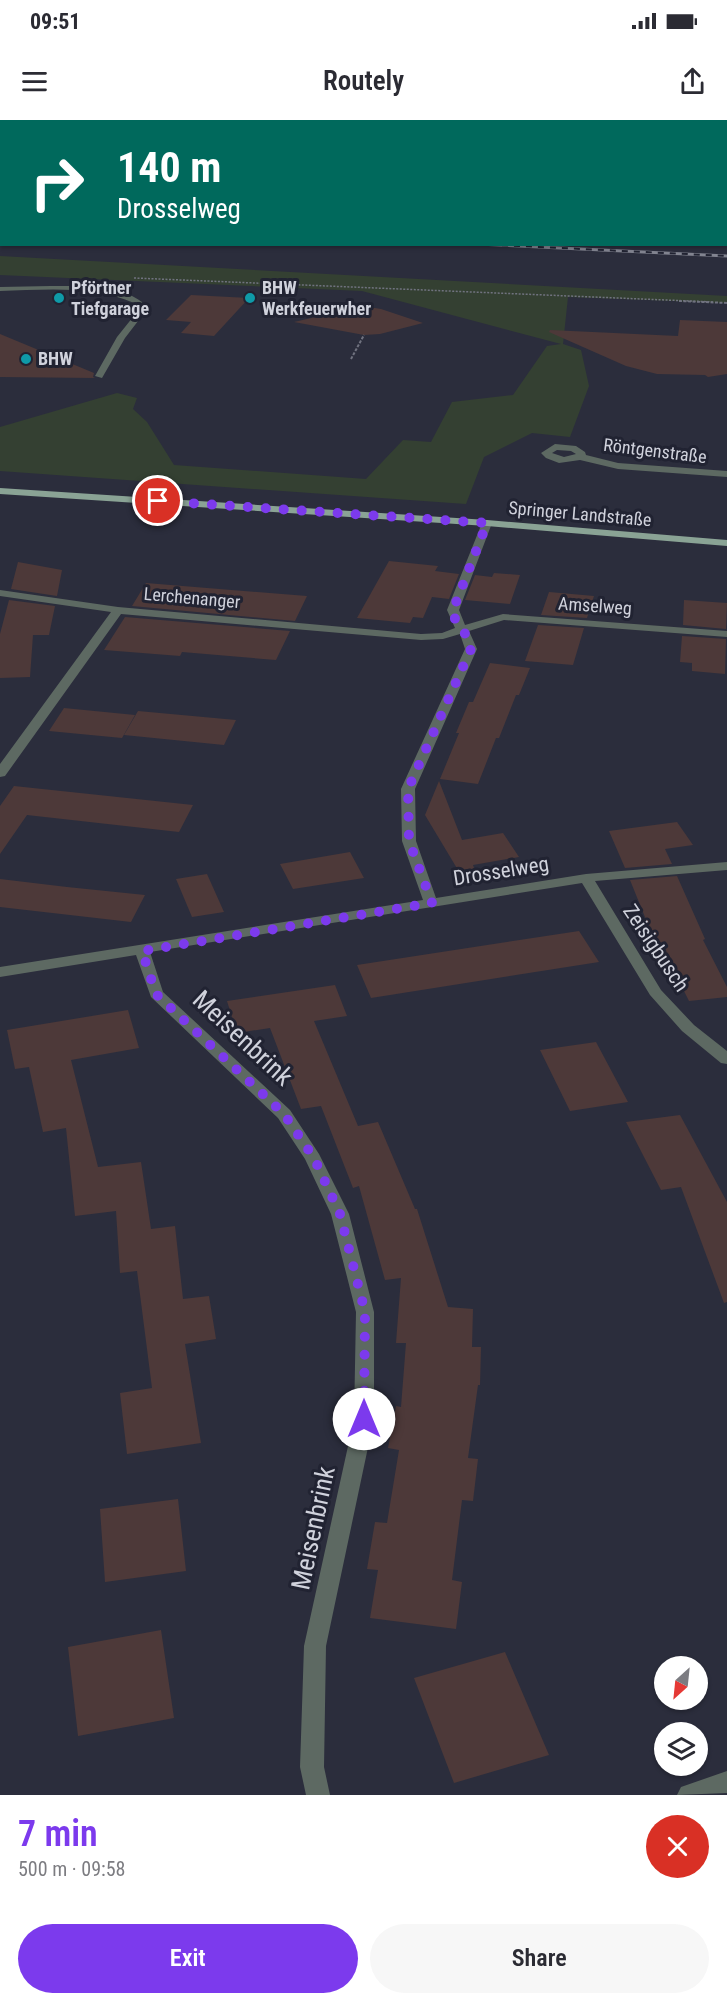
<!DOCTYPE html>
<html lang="en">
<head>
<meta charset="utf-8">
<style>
  :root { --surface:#fff; --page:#f7f7f7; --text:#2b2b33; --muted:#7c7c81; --accent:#7c3aed }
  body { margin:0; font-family:"Roboto Condensed",sans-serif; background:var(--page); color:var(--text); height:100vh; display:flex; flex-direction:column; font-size:22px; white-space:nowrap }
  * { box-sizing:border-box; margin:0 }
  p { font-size:20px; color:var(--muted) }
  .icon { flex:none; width:33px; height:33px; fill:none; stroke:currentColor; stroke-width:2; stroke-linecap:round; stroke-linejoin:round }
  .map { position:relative; height:1675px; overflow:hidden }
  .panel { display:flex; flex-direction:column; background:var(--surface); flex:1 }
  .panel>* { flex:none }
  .banner { position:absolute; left:0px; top:0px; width:728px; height:126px; box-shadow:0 2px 4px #0004; background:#00695c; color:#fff; overflow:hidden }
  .needle { width:39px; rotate:207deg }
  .tools { position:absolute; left:654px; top:1536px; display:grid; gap:12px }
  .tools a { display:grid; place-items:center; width:54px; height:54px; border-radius:50%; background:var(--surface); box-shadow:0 2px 4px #0004; font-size:30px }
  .pin { position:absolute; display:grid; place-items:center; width:51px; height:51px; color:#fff; margin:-26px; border:3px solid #fff; border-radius:50%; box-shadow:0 2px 6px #0007 }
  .me { position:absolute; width:66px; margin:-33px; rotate:0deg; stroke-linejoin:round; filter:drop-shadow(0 0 4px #0008) }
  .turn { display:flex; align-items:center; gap:21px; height:126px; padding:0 18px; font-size:27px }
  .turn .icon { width:78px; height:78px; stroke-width:2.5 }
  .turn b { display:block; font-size:42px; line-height:51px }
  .round { display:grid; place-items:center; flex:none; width:63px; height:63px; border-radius:32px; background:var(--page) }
  .head { display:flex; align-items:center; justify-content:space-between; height:102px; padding:0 18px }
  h1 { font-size:36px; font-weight:600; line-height:45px; color:var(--accent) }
  .button { display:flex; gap:12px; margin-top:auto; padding:12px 18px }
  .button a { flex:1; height:69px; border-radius:36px; background:var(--accent); color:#fff; font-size:24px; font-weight:600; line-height:69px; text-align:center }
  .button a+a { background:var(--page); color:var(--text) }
  .status { display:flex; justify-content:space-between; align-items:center; height:42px; padding:0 30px; background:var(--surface); direction:ltr }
  .status svg { height:16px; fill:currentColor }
  header { display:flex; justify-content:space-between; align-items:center; height:78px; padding:0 18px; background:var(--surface); font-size:27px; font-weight:600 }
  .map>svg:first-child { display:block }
  .green { fill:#344032 }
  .building { fill:#4d3939 }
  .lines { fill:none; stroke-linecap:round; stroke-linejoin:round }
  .path-far1 { stroke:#70727f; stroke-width:1.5; stroke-dasharray:2 1.5; stroke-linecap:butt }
  .path { stroke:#70727f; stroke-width:2; stroke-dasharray:3 1.5; stroke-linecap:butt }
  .minor { fill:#5d6962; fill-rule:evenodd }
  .major { fill:#8aa395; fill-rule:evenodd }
  .rail-casing { stroke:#828490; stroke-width:3 }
  .rail { stroke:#212332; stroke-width:2; stroke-dasharray:6; stroke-linecap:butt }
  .route { stroke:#7c3aed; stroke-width:10; stroke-dasharray:0 18 }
  .culture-dot { fill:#0f9aa8; stroke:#212332; stroke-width:2 }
  .labels { text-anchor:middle; stroke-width:6; stroke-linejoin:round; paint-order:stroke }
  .far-poi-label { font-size:18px; font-weight:bold; fill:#d0d2dc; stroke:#212332; text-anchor:start }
  .far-street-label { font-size:18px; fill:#d0d2dc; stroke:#212332 }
  .street-label { font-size:21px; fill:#d0d2dc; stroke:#212332 }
  .near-street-label { font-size:26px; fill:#d0d2dc; stroke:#212332 }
</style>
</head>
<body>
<div class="status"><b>09:51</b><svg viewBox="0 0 49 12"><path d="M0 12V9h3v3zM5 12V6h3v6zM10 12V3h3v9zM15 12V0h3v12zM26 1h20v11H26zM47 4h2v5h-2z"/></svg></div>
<header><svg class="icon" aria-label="menu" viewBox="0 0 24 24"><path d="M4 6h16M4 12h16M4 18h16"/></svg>Routely<svg class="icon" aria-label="share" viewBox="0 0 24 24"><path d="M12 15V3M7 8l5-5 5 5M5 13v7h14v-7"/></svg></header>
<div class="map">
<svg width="727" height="1675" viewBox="0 0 727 1675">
  <rect width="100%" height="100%" fill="#2b2d3c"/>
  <path class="green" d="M0 136 727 176V183L568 177 563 224 581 230 589 266 570 317 532 313 484 337 466 384 0 351V307L117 273 137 278 133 289 147 302 174 345 366 359 403 320 431 322 452 282 513 275 547 226 561 224 362 171 0 155Z"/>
  <path class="building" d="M191 175 249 178 214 216 181 213 191 202 166 200Z
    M363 186 381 189 423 203 380 214 364 215 294 202Z
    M680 200 727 202V254L708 257 705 255 657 254 626 246 549 212 550 210 678 216Z
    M0 214 94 253 93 257 95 258 0 257Z
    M389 441 438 446 435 451 459 454 449 479 432 477 423 498 413 497 410 503 357 498Z
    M18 442 62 450 57 476 11 469Z
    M494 453 520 455 510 484 465 480 475 455 492 457Z
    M146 463 307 476 295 501 132 486Z
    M549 472 594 476 587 498 541 495Z
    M9 480 55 486 49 515H33L30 557 0 558V514Z
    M684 480 727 483 726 509 683 505Z
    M125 497 290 511 276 540 182 532 180 536 104 530Z
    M538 505 584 508 573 545 525 541Z
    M682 516 726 519 725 554 692 551V543L680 542Z
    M490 543 530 548 519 575H516L499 618H496L478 664 440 659 459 613H456L469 582H473Z
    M64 588 135 595 122 618 49 611Z
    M138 591 236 600 224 625 124 615Z
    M439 661 462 720 503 713 519 737 473 745 474 748 461 755 425 695Z
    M14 666 193 685 179 712 27 695 0 734V686Z
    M677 702 693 725 665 729 672 744 625 748 609 711Z
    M350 732 364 758 293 769 280 744Z
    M207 754 224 792 192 797 176 759Z
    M677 756 705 819 703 820 727 867V877L689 881 654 811 651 812 630 760Z
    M0 759 67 767 145 775 131 802 0 787Z
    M579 811 599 842 371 878 357 845Z
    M335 865 347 896 314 901 358 1006 378 1002 415 1089H417L448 1187 473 1189 472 1227H481L480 1265H478L468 1338 478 1339 473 1381 462 1380 452 1460 462 1462 456 1509 370 1498 378 1450 367 1449 375 1402 387 1403 399 1330 388 1328 396 1286 401 1287 406 1223H396L401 1158 385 1160 359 1066 353 1068 321 986 301 989 270 908 237 913 227 881Z
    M128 890 139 928 71 940 98 1047 141 1042 151 1109 175 1106 183 1179 209 1176 216 1219 185 1224 201 1323 127 1334 120 1273 152 1268 137 1151 120 1153 116 1091 75 1096 66 1008 43 1012 29 947 15 949 7 910Z
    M596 922 628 982 570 991 540 930Z
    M680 995 727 1082V1182L724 1183 681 1067 661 1070 626 1002Z
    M178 1379 186 1451 105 1462 100 1389Z
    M161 1510 174 1598 78 1616 68 1527Z
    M505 1532 549 1635 454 1663 414 1558Z"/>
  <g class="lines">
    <path class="path-far1" d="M0 2 10 0
      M134 158 714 182"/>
    <path class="path" d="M679 181 727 183
      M351 239 364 215"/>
    <path class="minor" d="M348 0H356L345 2Z
      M0 54H2V58H0Z
      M726 85H727V94H726Z
      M726 116H727V120H726Z
      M51 166C79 166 119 164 142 182L145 192 125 218 102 258 95 256 117 217 137 192 134 183C93 165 44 170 0 171V167Z
      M555 324 576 326 585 332 586 335 618 343 727 351V357L618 349 580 340 559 343 546 338 541 333ZM557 330 571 331 576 334 564 337 552 333Z
      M487 400 492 403 459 490 465 505 503 494 727 511V517L504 500 469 511 477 529 415 669 416 721 436 778 586 754 727 742V750L595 761 661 870 694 905 727 931V944L721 943 682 911 650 875 582 763 150 832 163 872 290 990 319 1034 349 1094 374 1192V1299L326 1526 324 1647 330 1675H306L300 1647 304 1526 354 1299 356 1192 331 1094 305 1039 278 998 151 877 136 835 0 857V847L423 780 402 721 401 669 465 529 460 514 443 519 421 520 121 494 5 656 0 657V644L111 492 0 476V470L118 487 421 514 442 513 455 508 447 490 482 403Z
      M727 1651V1673L677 1675 681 1667Z"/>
    <path class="major" d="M0 368 487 400 727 420V426L487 406 0 374Z"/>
    <defs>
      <path id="rail" d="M478 124 727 136"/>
    </defs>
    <use href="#rail" class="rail-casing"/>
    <use href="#rail" class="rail"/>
  </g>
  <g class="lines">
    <path class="route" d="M158 381 487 403 453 490C453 505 470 513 471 529L408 669 409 721 432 783 142 831 156 874 284 994 314 1038 340 1094 365 1192 364 1299"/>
  </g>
  <g class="culture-dot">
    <circle cx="59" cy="178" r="6"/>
    <circle cx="250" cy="178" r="6"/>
    <circle cx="26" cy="239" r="6"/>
  </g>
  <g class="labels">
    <g class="far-poi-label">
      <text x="71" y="174">Pförtner<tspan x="71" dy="21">Tiefgarage</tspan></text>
      <text x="262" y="174">BHW<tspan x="262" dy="21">Werkfeuerwher</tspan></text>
      <text x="38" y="245">BHW</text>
    </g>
    <g class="far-street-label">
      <text transform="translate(655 331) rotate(7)" y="6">Röntgenstraße</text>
      <text transform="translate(580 394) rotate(5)" y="6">Springer Landstraße</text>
      <text transform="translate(192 478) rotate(5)" y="6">Lerchenanger</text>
      <text transform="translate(595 486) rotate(4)" y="6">Amselweg</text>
    </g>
    <g class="street-label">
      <text transform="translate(501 751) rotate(-9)" y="7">Drosselweg</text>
      <text transform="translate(656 828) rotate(56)" y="7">Zeisigbusch</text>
    </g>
    <g class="near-street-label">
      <text transform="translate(243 918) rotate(43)" y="9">Meisenbrink</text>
      <text transform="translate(313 1408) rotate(-78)" y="9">Meisenbrink</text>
    </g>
  </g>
</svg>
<div class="tools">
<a><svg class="needle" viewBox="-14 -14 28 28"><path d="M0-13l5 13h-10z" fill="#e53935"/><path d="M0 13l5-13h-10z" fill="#7c7c81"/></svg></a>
<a><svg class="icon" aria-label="layers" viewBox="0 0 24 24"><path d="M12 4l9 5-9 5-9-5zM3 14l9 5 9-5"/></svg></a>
</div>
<div class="pin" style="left:158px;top:381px;background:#d93025"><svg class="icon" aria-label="arrive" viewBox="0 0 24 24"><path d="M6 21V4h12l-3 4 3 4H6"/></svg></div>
<svg class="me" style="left:364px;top:1299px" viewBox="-20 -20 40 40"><circle r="19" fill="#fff"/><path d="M0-13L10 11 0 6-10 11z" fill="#7c3aed"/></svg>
<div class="banner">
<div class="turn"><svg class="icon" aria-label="right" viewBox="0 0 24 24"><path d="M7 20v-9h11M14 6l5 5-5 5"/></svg><div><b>140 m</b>Drosselweg</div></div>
</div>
</div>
<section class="panel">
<div class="head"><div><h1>7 min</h1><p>500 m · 09:58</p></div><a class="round" style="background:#d93025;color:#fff"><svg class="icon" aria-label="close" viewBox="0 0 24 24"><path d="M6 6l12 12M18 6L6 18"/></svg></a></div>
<div class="button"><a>Exit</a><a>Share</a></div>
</section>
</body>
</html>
